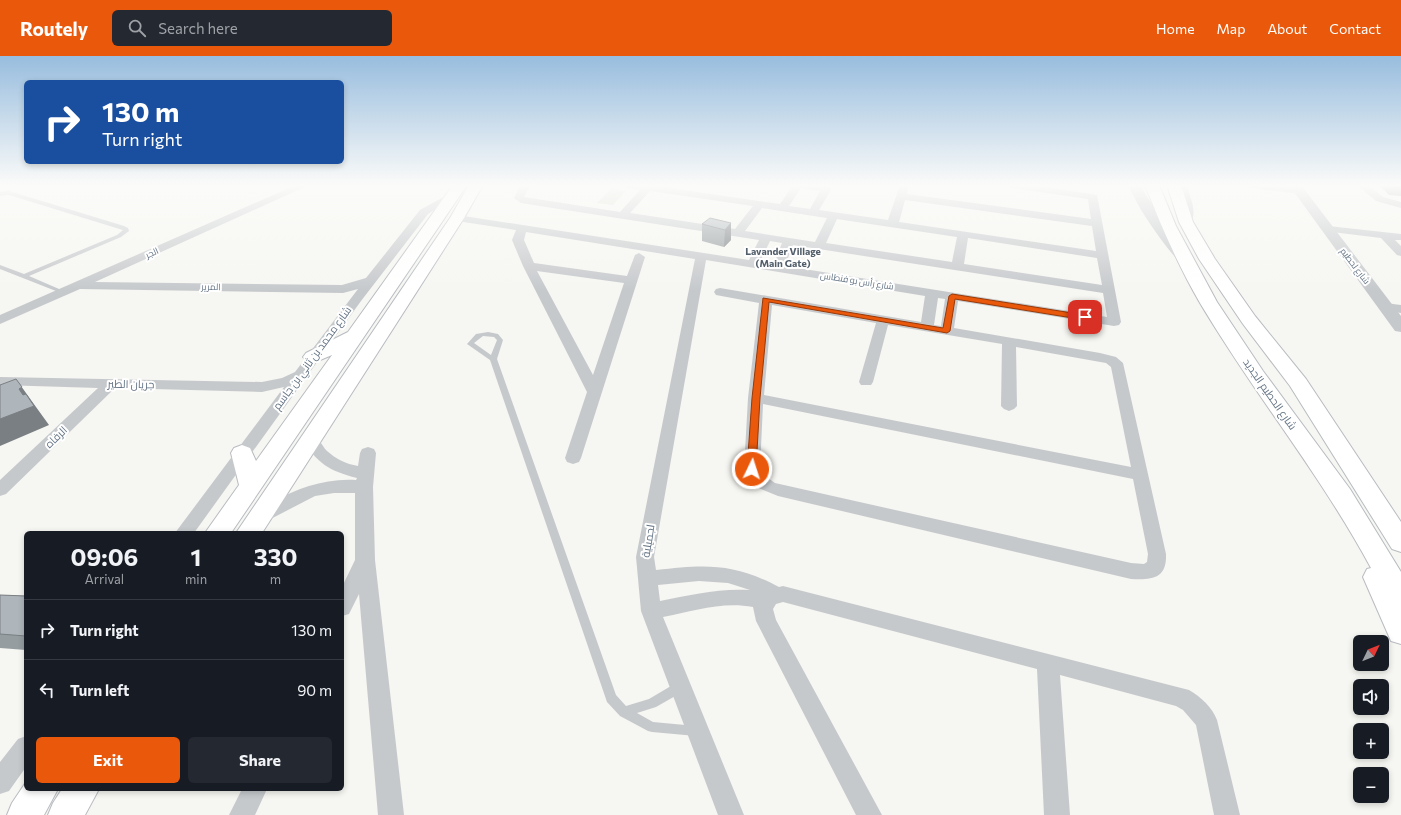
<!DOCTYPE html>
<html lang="en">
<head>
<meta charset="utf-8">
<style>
  :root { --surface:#171b24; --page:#242831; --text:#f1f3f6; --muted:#9ea1a6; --line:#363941; --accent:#ea580c }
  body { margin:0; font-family:Commissioner,Cairo,sans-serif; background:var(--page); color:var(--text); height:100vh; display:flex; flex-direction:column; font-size:15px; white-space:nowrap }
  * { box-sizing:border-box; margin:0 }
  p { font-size:13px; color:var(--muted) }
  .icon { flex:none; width:22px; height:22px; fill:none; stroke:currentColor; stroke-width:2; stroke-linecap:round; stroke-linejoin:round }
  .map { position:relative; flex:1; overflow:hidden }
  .panel { position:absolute; left:24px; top:475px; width:320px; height:260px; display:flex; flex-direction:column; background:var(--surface); border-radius:6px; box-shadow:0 2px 6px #0003 }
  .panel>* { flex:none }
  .guide { position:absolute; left:24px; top:24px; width:320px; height:84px; border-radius:6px; box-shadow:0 2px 6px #0003; background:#1a4fa0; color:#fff; overflow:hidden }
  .needle { width:26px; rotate:47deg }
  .buttons { position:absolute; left:1353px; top:579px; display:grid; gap:8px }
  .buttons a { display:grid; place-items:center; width:36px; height:36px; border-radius:6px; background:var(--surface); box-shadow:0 2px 6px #0003; font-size:20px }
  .pin { position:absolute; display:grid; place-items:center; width:34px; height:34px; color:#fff; margin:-17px; border-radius:8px; box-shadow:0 2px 6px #0006 }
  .me { position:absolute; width:44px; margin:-22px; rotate:4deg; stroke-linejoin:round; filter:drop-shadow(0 0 3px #0008) }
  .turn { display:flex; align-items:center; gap:14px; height:84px; padding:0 12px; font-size:18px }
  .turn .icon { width:52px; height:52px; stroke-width:2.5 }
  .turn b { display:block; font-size:28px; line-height:34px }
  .eta { display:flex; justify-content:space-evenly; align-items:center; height:68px; text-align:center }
  .eta b { font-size:24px; font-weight:700; line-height:28px }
  .action { display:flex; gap:8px; margin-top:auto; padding:8px 12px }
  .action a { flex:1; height:46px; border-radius:6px; background:var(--accent); color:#fff; font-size:16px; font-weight:700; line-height:46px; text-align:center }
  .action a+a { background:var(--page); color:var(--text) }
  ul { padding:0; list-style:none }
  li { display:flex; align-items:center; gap:12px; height:60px; padding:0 12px; border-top:1px solid var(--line) }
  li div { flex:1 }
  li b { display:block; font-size:15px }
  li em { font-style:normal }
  header { display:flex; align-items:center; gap:24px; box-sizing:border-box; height:56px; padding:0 20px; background:var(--accent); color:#fff }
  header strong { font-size:19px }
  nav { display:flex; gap:22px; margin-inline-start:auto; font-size:14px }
  .search { width:280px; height:36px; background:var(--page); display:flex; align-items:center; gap:10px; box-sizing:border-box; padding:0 14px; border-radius:6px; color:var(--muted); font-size:15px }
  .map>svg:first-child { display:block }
  .green { fill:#d7ded3 }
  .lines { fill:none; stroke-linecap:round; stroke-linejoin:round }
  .secondary-casing { stroke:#b8bcc1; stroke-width:2 }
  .primary-casing { stroke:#b8bcc0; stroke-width:2 }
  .service { fill:#c6c9cc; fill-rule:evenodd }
  .minor { fill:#c6c9cc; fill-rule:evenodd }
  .tertiary { fill:#c6c9cc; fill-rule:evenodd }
  .secondary { fill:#fff; fill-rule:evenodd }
  .primary { fill:#fff; fill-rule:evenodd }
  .wall { fill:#969da1 }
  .shaded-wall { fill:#7a7f83 }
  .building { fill:#afb6bb; stroke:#7a7f83 }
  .route { fill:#ea580c; stroke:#983908 }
  .labels { text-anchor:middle; stroke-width:4; stroke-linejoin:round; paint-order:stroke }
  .far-street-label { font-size:9px; fill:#647485; stroke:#fff }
  .far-neighbourhood-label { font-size:10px; font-weight:bold; fill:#525e6a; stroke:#fff }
  .street-label { font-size:11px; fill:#647485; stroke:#fff }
</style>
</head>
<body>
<header>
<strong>Routely</strong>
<div class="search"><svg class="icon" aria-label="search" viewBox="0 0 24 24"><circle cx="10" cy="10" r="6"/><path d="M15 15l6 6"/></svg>Search here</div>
<nav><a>Home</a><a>Map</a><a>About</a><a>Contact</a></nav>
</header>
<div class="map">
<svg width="1401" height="759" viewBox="0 0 1401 759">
  <rect width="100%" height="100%" fill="#f6f6f2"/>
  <path class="green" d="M611 133 626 135 613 149 597 147Z"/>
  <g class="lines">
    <defs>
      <path id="secondary" d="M453 129H467L231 477H205L239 429 231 397 234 392 242 389 250 392 256 405 332 299 313 307 306 305 303 301 306 297 348 276Z
        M469 129H483L464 162 262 477H236L450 162Z
        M26 726V733H58L44 759H7L12 747Z
        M62 733H99L85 759H48L53 747Z"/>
      <path id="primary" d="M1145 129H1159L1176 170 1217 246 1263 315 1350 433 1401 516V588L1391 585 1363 521 1367 513 1371 512C1321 419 1254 338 1200 247 1178 209 1161 170 1145 129Z
        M1167 129H1181L1193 166 1215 203 1255 260 1306 323 1401 466V496L1392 493 1290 330 1243 268 1199 203 1179 166Z"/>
    </defs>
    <use href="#secondary" class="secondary-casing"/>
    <use href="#primary" class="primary-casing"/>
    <path class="service" d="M9 135 124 170 128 172 129 175 121 181 29 220 66 236 65 237H61L0 213V209L24 218 117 179 123 174 9 139 0 140V136Z
      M488 276 498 278 503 284 497 303 616 639 626 650 649 643 676 627 680 626 684 627 686 631 684 635 656 651 637 657 653 666 696 670 700 671 702 675 700 679 696 680 652 676 648 675 620 660 607 646 490 304 467 288 476 278ZM483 280 494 281 497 284 491 299 474 287Z"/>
    <path class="minor" d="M296 129H309L95 226 342 229 366 222 420 154 449 138 453 137 458 140 428 158 361 245 194 477H175L284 331 262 336 115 332 6 438 0 440V424L98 332 0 329V321L262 326 282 322 295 316 358 233 343 237 80 233 0 268V259Z
      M520 129H530L524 141 620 156 640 134 624 131 623 129H649L780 148 793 129 829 131 831 134 819 154 888 164 900 129H908L907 138 1091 163 1088 143 1012 132 1007 129H1033L1097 139 1121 266 1119 269 1114 270 958 245 954 272 1100 297 1116 301 1123 307 1166 498C1167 523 1152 524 1131 523L778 440 756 431 750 425 744 413 748 342 759 247 716 239 714 236 716 233 720 232 921 266 925 240 706 204 654 501 656 514C706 508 734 507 779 531L783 530 1189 634C1201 641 1212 651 1217 664L1240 759H1214L1196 669 1183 654 1176 650 1060 619 1070 759H1044L1037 613 783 546 776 548 773 553 776 564 882 759H856L756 565 753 551C723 545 693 555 663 561L744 759H718L641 555 636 501 695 203 526 176 524 184 534 207 627 220 635 199 639 197 645 201 581 402 579 406 573 408 567 406 565 402 587 336 523 210 512 184 516 174 457 165 452 162 457 159 749 204 759 184 521 147 514 142ZM801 132 820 135 810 153 789 150ZM650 135 753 150 735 173 630 157ZM905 144 1092 170 1096 195 899 166ZM762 152 827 162 815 186 745 175ZM837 163 957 181 952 206 826 187ZM968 182 1097 202 1102 229 964 208ZM770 185 782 187 774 208 760 206ZM793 189 1103 237 1107 261 785 210ZM537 215 624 227 593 319ZM938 242 945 243 941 270 934 269ZM772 249 876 267 859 326 861 329H871L873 326 888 269 1002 288 1001 350 1004 353 1009 355 1014 353 1017 350 1016 291 1106 307 1111 311 1131 411 764 339ZM763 348 1133 423 1148 498 1147 506 1144 508 1131 507 775 427 765 420 760 413ZM699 525 728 527 750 534C719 532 690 539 660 545L658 529Z
      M1177 129H1187C1190 143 1198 155 1190 168H1182L1181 166 1183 152Z
      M1247 129C1259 129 1297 127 1305 135L1300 138 1252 132Z
      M1357 129H1368L1383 141 1401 146V152L1376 145Z
      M1328 170 1401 178V184H1395L1401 190V200L1397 199 1381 182 1324 175 1322 173Z
      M1385 247 1401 249V257L1380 254 1379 251Z
      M310 378C319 380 321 389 327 395 336 403 346 408 358 410L360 397 362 393 368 391 374 393 376 397 373 431 375 504 404 759H378L359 538 349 558 342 560V531L355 504V437H334L315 440 261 468 255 466 252 461C256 454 265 450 272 446 298 432 326 422 356 424L357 422C329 415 317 407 302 383L304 379Z
      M26 680V711L9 735 0 738V706L18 683Z
      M242 733H267L255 759H229Z"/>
    <path class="tertiary" d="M1128 129H1140L1162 165 1191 203 1189 206H1179C1159 182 1141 157 1128 129Z
      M1289 129H1301L1401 260V276L1395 275Z"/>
    <use href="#secondary" class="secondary"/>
    <use href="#primary" class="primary"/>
  </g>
  <path class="wall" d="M1381 129H1401V140L1389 139 1380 130Z
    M731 167V184L724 191 702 185V168Z
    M0 539 26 540V594L0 592Z"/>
  <path class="shaded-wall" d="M731 167V184L724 191 725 174Z
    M16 323 36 351 49 369 0 390V363L19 333Z"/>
  <path class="building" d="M1392 129H1401V131H1394Z
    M710 162 731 167 725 174 702 168Z
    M16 323 22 331 19 333 23 339 26 338 34 350 0 363V329Z
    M0 539 26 540V580L0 578Z"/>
  <linearGradient id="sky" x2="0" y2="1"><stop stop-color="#98bdde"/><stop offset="0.55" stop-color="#fbfbf9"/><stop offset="1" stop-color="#fbfbf9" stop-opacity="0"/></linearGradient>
  <rect width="1401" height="235" fill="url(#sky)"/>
  <path class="route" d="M952 238 1085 259 1089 261 1085 264 955 243 950 275 947 277 769 246 760 342 756 413 752 416 748 415 747 413 752 342 763 242 943 272 949 240Z"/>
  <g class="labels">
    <g class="far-street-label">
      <text transform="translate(152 197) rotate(-24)" y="3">الجر</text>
      <text transform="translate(1355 210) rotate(53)" y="3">شارع لحطيم</text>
      <text transform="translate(857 225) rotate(9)" y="3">شارع رأس بو فنطاس</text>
      <text transform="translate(211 231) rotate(1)" y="3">المرير</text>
    </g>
    <g class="far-neighbourhood-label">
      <text x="783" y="199">Lavander Village<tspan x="783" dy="12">(Main Gate)</tspan></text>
    </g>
    <g class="street-label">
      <text transform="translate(312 302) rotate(-54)" y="4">شارع محمد بن ثاني بن جاسم</text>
      <text transform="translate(131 328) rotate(1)" y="4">جريان الطير</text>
      <text transform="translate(1270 338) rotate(55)" y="4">شارع الحطيم الجديد</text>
      <text transform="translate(56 381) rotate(-44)" y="4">الرفاه</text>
      <text transform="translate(648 485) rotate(-81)" y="4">لجميلية</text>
    </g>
  </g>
</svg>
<div class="buttons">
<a><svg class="needle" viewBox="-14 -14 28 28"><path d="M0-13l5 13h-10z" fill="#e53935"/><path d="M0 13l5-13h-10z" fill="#9ea1a6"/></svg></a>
<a><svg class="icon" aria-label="sound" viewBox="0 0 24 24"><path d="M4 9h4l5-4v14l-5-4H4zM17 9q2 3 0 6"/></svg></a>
<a>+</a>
<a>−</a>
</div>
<div class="pin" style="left:1085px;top:261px;background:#d93025"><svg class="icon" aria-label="arrive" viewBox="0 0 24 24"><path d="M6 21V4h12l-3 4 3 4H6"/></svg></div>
<svg class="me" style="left:752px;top:413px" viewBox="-20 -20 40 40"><circle r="17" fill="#ea580c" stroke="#fff" stroke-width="3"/><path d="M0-11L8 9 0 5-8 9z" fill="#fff"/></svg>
<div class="guide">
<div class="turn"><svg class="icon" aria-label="right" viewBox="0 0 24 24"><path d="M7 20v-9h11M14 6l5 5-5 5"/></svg><div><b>130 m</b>Turn right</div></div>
</div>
<section class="panel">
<div class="eta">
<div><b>09:06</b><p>Arrival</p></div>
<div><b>1</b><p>min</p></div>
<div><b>330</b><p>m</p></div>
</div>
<ul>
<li><svg class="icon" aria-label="right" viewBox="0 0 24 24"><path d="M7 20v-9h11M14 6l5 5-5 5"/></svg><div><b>Turn right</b></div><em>130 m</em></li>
<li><svg class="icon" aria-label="left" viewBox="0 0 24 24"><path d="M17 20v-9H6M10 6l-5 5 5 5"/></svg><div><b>Turn left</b></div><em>90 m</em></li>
</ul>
<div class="action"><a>Exit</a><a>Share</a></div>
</section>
</div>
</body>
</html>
